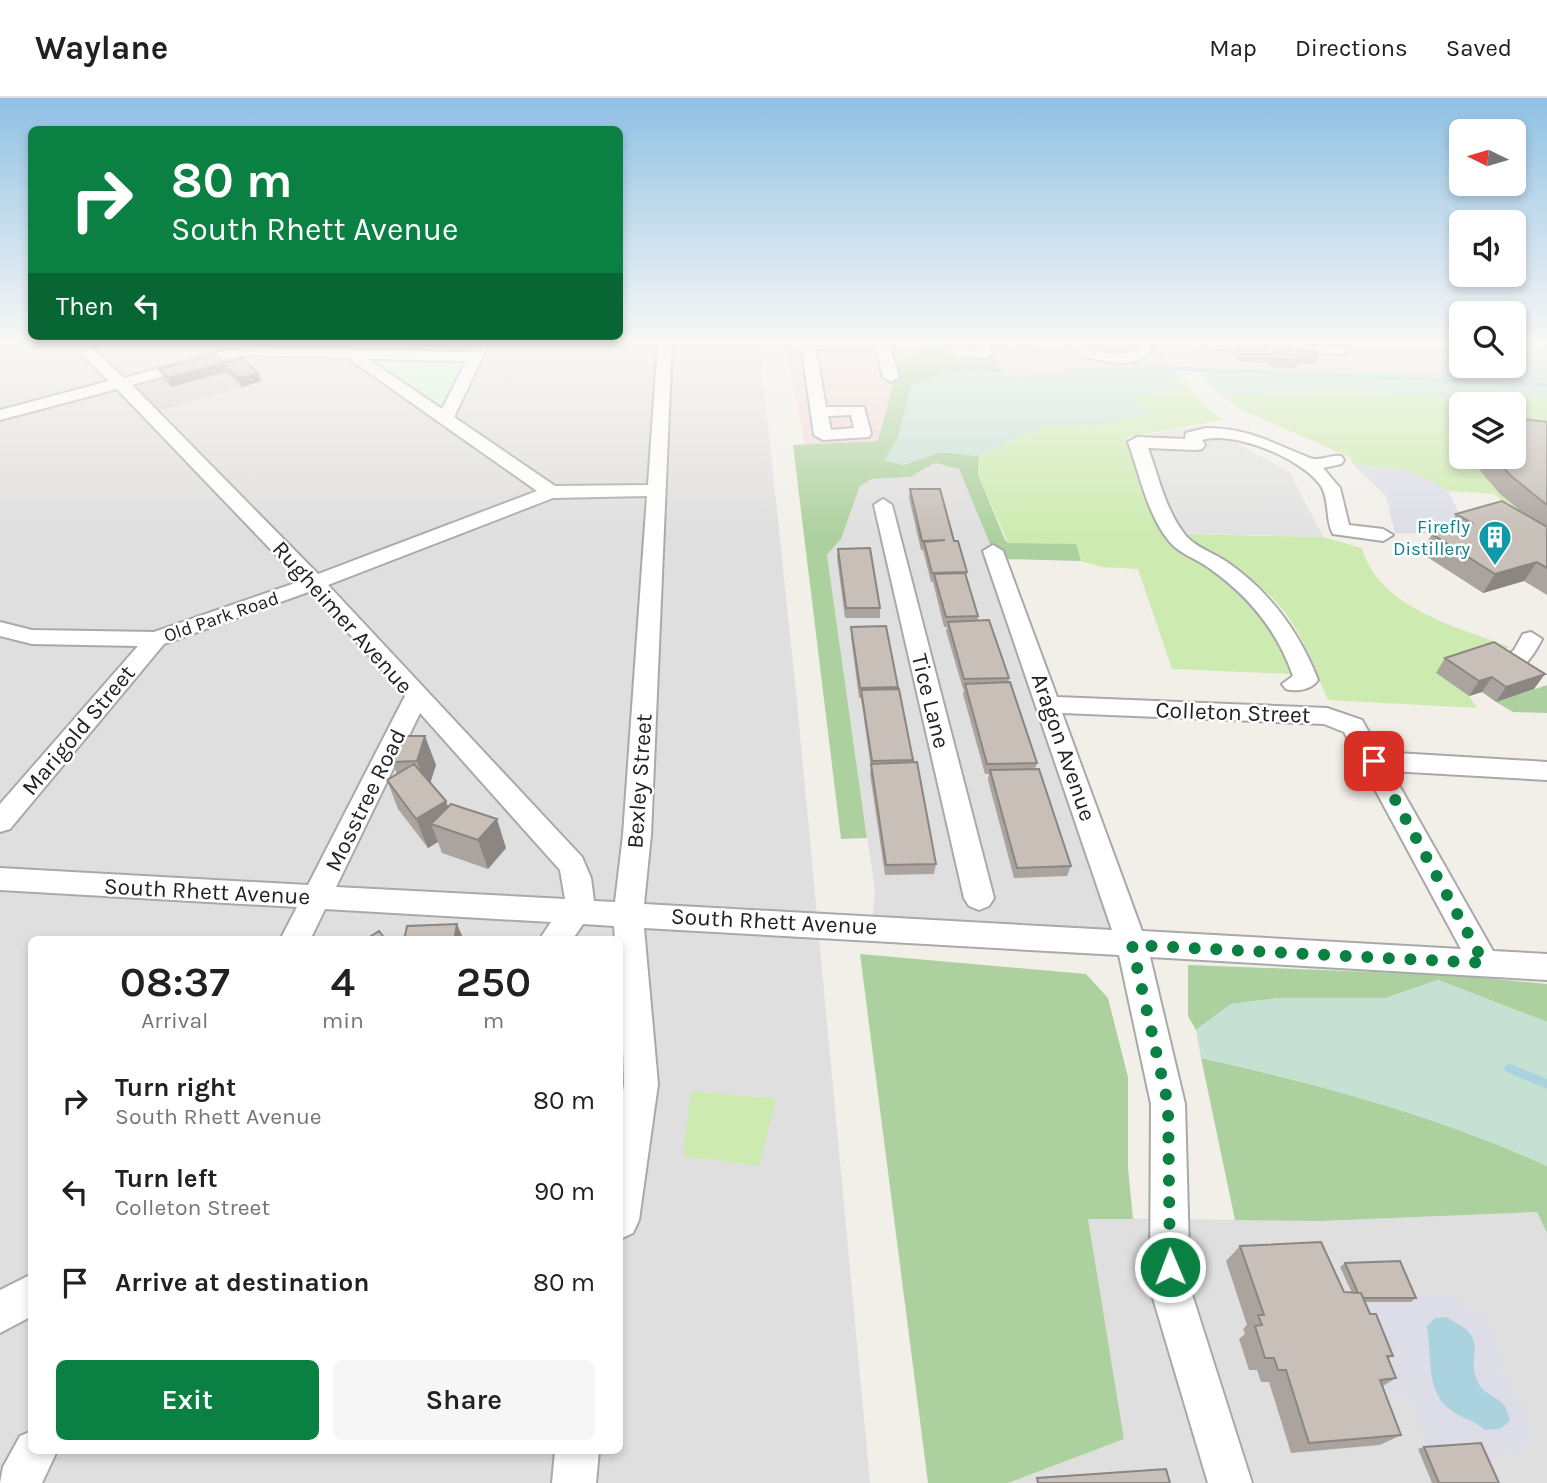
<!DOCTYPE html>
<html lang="en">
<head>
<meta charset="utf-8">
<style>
  :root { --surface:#fff; --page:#f6f6f6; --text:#202124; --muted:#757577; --line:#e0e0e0; --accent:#0b8043 }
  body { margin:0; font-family:Karla,sans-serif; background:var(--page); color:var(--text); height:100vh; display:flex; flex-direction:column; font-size:26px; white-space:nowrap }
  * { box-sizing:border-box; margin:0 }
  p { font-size:23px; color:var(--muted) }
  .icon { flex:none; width:38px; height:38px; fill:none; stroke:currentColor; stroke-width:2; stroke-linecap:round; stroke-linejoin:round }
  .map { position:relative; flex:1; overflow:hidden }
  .panel { position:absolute; left:28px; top:838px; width:595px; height:518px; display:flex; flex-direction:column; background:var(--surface); border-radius:10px; box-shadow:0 4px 10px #0003 }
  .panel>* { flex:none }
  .guide { position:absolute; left:28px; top:28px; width:595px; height:214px; border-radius:10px; box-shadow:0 4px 10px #0003; background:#0b8043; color:#fff; overflow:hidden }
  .needle { width:46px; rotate:275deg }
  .buttons { position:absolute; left:1449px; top:21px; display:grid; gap:14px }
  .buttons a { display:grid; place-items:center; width:77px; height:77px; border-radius:10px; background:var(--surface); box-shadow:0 4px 10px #0003; font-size:35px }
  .pin { position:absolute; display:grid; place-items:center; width:60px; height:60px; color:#fff; margin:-30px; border-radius:14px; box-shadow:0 4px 10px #0006 }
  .me { position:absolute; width:77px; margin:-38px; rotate:359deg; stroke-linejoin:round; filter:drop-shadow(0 0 5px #0008) }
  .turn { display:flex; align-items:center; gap:24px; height:147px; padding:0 28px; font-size:32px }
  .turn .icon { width:91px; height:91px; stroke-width:2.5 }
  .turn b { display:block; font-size:49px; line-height:60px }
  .then { display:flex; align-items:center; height:66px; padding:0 28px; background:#0003; gap:14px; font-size:26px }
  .eta { display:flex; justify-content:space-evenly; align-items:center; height:119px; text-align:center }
  .eta b { font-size:42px; font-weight:600; line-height:49px }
  .button { display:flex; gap:14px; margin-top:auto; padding:14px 28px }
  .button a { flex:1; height:80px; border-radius:10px; background:var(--accent); color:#fff; font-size:28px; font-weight:600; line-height:80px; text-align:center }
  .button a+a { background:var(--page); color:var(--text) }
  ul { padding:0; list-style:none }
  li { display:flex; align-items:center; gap:21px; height:91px; padding:0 28px }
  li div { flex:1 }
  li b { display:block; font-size:26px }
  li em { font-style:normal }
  header { display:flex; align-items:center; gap:42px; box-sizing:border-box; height:98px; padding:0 35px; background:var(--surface); border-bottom:2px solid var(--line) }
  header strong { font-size:33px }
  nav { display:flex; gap:38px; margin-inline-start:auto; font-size:24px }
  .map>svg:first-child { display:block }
  .residential { fill:#e0dfdf; fill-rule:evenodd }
  .commercial { fill:#f2dad9 }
  .religious { fill:#d0d0d0 }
  .grass { fill:#cdebb0; fill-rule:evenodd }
  .forest { fill:#add19e }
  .wetland { fill:#c6e0d4 }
  .park { fill:#c8facc }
  .parking { fill:#e2e2e2 }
  .plaza { fill:#dddde8 }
  .water { fill:#aad3df }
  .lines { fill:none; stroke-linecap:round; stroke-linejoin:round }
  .stream-far2 { stroke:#aad3df; stroke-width:3.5 }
  .stream-far1 { stroke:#aad3df; stroke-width:7 }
  .stream { stroke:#aad3df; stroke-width:9 }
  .minor-casing { stroke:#a9a9a9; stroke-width:4 }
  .minor { fill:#fff; fill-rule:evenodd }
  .wall { fill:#aba49e }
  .shaded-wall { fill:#8b8681 }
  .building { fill:#c7bfb8; stroke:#8b8681; stroke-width:2 }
  .route { stroke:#0b8043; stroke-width:12; stroke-dasharray:0 21.6 }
  .labels { text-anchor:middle; stroke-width:5; stroke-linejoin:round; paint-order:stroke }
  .far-culture-label { font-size:19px; fill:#0d838f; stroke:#fff; text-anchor:end }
  .far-street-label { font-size:19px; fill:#222; stroke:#fff }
  .street-label { font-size:23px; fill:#222; stroke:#fff }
</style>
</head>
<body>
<header>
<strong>Waylane</strong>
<nav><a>Map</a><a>Directions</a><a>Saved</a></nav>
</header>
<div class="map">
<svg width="1547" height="1385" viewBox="0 0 1547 1385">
  <rect width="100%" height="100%" fill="#f2efe9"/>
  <path class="residential" d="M0 242H759L797 604 870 1385H0ZM32 842H620V1353H32Z
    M935 365 959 371 993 453 1128 834 873 817 875 793 827 457 841 441 860 388 872 381 910 379Z
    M1537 1114 1547 1135V1385H1008L1124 1341 1087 1120 1321 1123Z"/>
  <path class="commercial" d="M784 242H1157L1172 270 1067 268 1060 275 1003 276 997 259 947 257 917 248V256L900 260 878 343 805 347Z
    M1183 242H1461V268H1496L1502 276 1200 270Z"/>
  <path class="religious" d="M236 258 264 283 154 314 134 293 140 283Z"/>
  <path class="grass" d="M1185 283 1201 305 1222 322 1128 339 1168 444 1242 494 1286 550 1292 576 1172 571 1138 471 1101 469 1081 463 1075 446 1008 445 978 376 979 358 1043 328 1102 326 1149 314 1137 305V298L1177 292 1172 284Z
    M1333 292C1383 295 1432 300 1482 300 1505 299 1525 291 1547 299V438L1494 396 1449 393 1407 373 1353 366 1350 359 1242 312 1221 298ZM1461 306H1514V359H1461Z
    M1182 436 1323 439 1362 450C1378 510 1460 530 1510 549L1437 575 1469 598 1477 610 1328 602C1317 577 1308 551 1294 528 1272 490 1225 460 1186 442Z
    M691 993 776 1001 759 1068 683 1058Z"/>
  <path class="forest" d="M917 248H945L947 257 997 259 1003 276 972 272 911 288 898 340 885 362 903 367 941 354 979 358 978 376 1005 442 1008 445 1076 446 1081 463 1002 461 993 453 959 371 935 365 910 379 872 381 860 388 841 441 827 457 867 740 841 741 793 347 878 343 900 260 917 256Z
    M1547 587V615L1513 614 1496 604Z
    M860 856 1086 876 1108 900 1128 979V1070L1133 1121H1088L1124 1341 1008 1385H928Z
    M1188 867 1453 877 1547 886V924L1438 882 1386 900H1279L1231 906 1196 932 1188 918Z
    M1201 960C1318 986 1438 1018 1547 1068V1135L1537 1114 1321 1123 1235 1122Z"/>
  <path class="wetland" d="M1514 242H1547V299L1519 294 1499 299H1439L1333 292 1221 298 1206 282 1200 270 1501 276 1496 268H1514Z
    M1067 268 1172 270 1182 282 1172 284 1178 292 1137 298V305L1150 315 1102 326 1043 328 979 358 941 354 903 367 884 362 898 340 911 288 941 276 970 272 1003 276 1060 275Z
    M1438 882 1547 924V1068C1438 1018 1318 986 1201 960L1196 932 1231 906 1279 900H1386Z"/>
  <path class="park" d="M363 259 460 263 467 264 447 310 441 311Z"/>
  <path class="parking" d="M1204 327 1290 375 1323 439 1167 435 1127 340Z"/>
  <path class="plaza" d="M1353 366 1407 373 1430 382 1449 394 1458 413 1468 416 1444 433 1423 436 1395 435 1386 398Z
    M1408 1197 1454 1198 1483 1216 1495 1238 1501 1270 1527 1311 1531 1327 1526 1345 1515 1355 1499 1358 1498 1363 1484 1368 1427 1351 1419 1323 1410 1307 1397 1295 1382 1289 1340 1204H1410Z"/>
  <path class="water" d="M1445 1219C1495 1242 1463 1254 1479 1286 1484 1296 1498 1299 1504 1307 1507 1311 1509 1319 1510 1323L1500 1331 1485 1332C1472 1321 1463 1321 1452 1313 1425 1294 1432 1259 1427 1228L1435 1220Z"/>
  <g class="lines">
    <path class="stream-far2" d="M1131 265 1166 270 1547 287"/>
    <path class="stream-far1" d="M1508 970 1515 973"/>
    <path class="stream" d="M1511 971 1547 986"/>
    <defs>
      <path id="minor" d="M68 242H84L124 280 237 250 245 242H261L255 249 470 254 477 242H491L454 319 555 388 648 387 658 242H672L651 737 644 806 1112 832 983 453 993 447 1003 453 1057 599 1327 610 1362 622 1380 654 1547 664V682L1391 673 1493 853 1547 856V882L1150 859 1185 1006 1190 1190 1252 1385H1208L1150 1190 1151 1006 1119 857 644 830 658 986 639 1122 633 1135 620 1141V1013L624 986 620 842H615L614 828 583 826 572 842H539L551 824 325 811 310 842H280L297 809 0 792V770L308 787 405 598 311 493 164 546 10 731 0 734V706L138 548 32 546 0 538V524L32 532 154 534 301 483 117 291 0 322V312L109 283ZM242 257 348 260 537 393 318 476 132 287ZM368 261 466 263 442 311ZM647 398 623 737 615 804 594 803 591 780 582 759 328 487 553 400ZM420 615 560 772 565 801 336 789ZM1062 615 1324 626 1344 634 1461 851 1142 833Z
        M947 242H961L966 251H977L976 242H990L992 256 985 260 956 258Z
        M992 242H1050L1045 250 1040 251 999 246Z
        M1069 242H1083L1087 250C1103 255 1122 259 1137 251L1134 242H1148L1152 253C1134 273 1098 263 1076 256Z
        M1199 242 1342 248 1349 252 1342 256 1216 251Z
        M808 243 885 242 889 246 899 279 891 284 883 279 876 251H816L826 309H864L871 335 869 339 823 342 814 337 801 247ZM851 317 854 330 831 332 828 318Z
        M1206 330C1249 330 1272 345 1310 360 1319 364 1331 356 1341 358L1344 362 1341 366 1323 370 1340 390 1349 427 1383 431 1393 437 1383 443 1333 436C1325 422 1330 403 1321 388 1303 361 1234 332 1202 342L1205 347 1202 351 1196 352 1148 350C1158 377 1165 410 1183 434 1193 449 1213 454 1227 464 1270 494 1299 533 1318 582 1311 592 1296 594 1286 591L1282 586 1293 578C1277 532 1249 498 1209 470 1196 460 1179 456 1169 443 1147 416 1140 377 1128 344L1137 339 1185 341 1186 335Z
        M883 401 892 407 994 800 989 808 979 812 969 808 964 800 874 407Z
        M1531 534 1542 541C1533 559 1518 582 1495 576L1491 571 1514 552 1523 536Z
        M32 1176V1218L0 1235V1192Z
        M32 1333V1353H57L42 1385H0L3 1369 20 1338Z
        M555 1353H599L596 1385H552Z"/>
    </defs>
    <use href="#minor" class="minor-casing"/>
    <use href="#minor" class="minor"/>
  </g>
  <path class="wall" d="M1090 242H1139L1136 253 1094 251Z
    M1329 242H1351L1350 245H1331Z
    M1370 242H1397L1396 245H1372Z
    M1264 247 1292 252 1319 257 1316 266H1298L1296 270H1272L1268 265 1239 264 1236 259 1239 251H1263Z
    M225 265 258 275 261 283 242 289 226 274 171 289 163 280 159 271Z
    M1547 324V497L1524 483 1483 495 1421 455 1432 436 1446 432 1456 416 1523 415 1500 396 1476 368V359H1514Z
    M910 391 954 443 967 474 966 479 978 518V523L1009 580 1008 584 1037 665 1035 671 1071 768 1067 778 1014 780 988 682 989 676H985L963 596 964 591H963L946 533 947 529H944L933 484H931L923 452H921L909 400Z
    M838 451 880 510V520H845L837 460Z
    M851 529 898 589 913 662 912 665 936 766 934 776 885 777 870 676 871 670 861 600H859L851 539Z
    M1445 560 1534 591 1496 604 1482 594 1469 598 1436 575Z
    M401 638 436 667 430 685 446 703 448 709 506 750 488 771 442 755 438 744 428 750 398 711 387 682 397 676 392 664Z
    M1240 1148 1344 1194 1352 1195 1340 1169 1345 1165 1416 1200 1411 1204H1365L1393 1258 1388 1261 1396 1280 1383 1288 1401 1337 1380 1347 1291 1355 1269 1284H1261L1257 1272H1249L1239 1241 1245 1236 1243 1231 1247 1227 1226 1163Z
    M1424 1349 1499 1385H1432L1418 1351Z"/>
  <path class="shaded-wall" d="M223 265 226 274 171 289 168 280Z
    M258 275 261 283 242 289 238 280Z
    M1537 464 1524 483 1483 495 1495 476Z
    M1545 576 1534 591 1496 604 1506 589Z
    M1492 579 1482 594 1469 598 1479 583Z
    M425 638 436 667 428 692 417 663Z
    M446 703 456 732 431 726 438 744 428 750 416 721Z
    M497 721 506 750 488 771 478 742Z
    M457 826 464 842H454Z"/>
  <path class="building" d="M1264 247H1288L1292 252 1315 253 1319 257H1297L1299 262 1275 261 1271 256H1242L1239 251H1267Z
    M216 257 225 265 242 260 258 275 238 280 223 265 168 280 159 271Z
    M1514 320 1547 324V407L1511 378 1494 359H1514Z
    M910 391H940L954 443H958L967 474 932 475 924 444 945 442 922 443Z
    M1502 403 1547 429V470L1537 464 1495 476 1432 436 1472 425 1456 416Z
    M870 450 880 510H846L838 451Z
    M965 475 978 518 946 519 934 476Z
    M989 522 1009 580 964 581 948 524Z
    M886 528 898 589 860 590 851 529Z
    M1494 544 1545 576 1506 589 1492 579 1479 583 1445 560Z
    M1010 584 1037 665 987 666 965 586Z
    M899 591 913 662 872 663 861 592Z
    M401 638H425L417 663 392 664Z
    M917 664 936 766 886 767 871 666Z
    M414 666 446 703 416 721 387 682Z
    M1039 671 1071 768 1017 770 990 672Z
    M451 706 497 721 478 742 431 726Z
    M457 826 454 842H404L407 828Z
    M379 833 386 842H365Z
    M1321 1144 1344 1194 1361 1195 1370 1216H1376L1393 1258H1387L1396 1280 1380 1282 1401 1337 1309 1345 1286 1272H1278L1274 1260H1265L1255 1228 1262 1227 1258 1217H1264L1240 1148Z
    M1400 1163 1416 1200H1363L1361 1195H1358L1345 1165Z
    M1481 1345 1499 1385H1439L1424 1349Z
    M1166 1371 1170 1385H1038L1037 1380Z"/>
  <linearGradient id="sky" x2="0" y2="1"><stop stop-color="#8fc0e4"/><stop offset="0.56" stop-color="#f9f8f5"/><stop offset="1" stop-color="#f9f8f5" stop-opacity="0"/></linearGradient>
  <rect width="1547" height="436" fill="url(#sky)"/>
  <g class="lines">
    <path class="route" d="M1170 1169 1168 1006 1132 847 1484 865 1374 663"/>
  </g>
  <defs>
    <symbol id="building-pin" viewBox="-11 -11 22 30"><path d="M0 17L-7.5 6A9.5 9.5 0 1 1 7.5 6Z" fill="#0f9aa8" stroke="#fff"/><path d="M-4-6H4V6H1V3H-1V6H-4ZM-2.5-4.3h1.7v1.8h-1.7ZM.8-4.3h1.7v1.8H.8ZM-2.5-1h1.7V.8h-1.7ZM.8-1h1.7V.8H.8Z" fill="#fff"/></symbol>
  </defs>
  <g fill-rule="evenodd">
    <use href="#building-pin" x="1476" y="420" width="38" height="52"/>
  </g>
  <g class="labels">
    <g class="far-culture-label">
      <text x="1470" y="435">Firefly<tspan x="1470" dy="22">Distillery</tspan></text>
    </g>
    <g class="far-street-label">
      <text transform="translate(221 518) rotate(-19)" y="7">Old Park Road</text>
    </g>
    <g class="street-label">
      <text transform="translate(343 519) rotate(48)" y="8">Rugheimer Avenue</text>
      <text transform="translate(931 603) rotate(76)" y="8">Tice Lane</text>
      <text transform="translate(1233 614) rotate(2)" y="8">Colleton Street</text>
      <text transform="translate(78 632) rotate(-50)" y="8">Marigold Street</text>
      <text transform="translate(1064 649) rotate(71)" y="8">Aragon Avenue</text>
      <text transform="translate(639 683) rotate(-86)" y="8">Bexley Street</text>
      <text transform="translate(365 702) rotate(-64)" y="8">Mosstree Road</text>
      <text transform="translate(207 793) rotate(3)" y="8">South Rhett Avenue</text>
      <text transform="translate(774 823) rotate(3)" y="8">South Rhett Avenue</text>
    </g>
  </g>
</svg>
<div class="buttons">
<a><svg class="needle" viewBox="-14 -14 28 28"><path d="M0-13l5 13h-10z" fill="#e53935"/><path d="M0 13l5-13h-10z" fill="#757577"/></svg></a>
<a><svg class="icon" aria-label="sound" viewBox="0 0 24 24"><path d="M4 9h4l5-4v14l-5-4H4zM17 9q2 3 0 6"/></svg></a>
<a><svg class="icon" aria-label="search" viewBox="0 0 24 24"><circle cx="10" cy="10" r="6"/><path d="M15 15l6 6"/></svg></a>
<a><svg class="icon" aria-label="layers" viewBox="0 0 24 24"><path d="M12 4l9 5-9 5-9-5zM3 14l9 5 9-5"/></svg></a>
</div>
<div class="pin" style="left:1374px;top:663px;background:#d93025"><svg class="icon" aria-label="arrive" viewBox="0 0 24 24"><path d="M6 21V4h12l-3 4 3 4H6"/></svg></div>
<svg class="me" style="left:1170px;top:1169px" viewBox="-20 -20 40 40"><circle r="17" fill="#0b8043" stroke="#fff" stroke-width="3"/><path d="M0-11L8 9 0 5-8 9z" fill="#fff"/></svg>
<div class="guide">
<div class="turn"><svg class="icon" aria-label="right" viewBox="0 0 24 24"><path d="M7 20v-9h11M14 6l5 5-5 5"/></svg><div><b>80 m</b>South Rhett Avenue</div></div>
<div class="then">Then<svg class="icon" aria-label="left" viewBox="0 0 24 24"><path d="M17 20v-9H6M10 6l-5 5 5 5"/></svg></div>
</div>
<section class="panel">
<div class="eta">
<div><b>08:37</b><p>Arrival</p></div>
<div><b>4</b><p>min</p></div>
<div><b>250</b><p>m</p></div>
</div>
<ul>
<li><svg class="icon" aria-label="right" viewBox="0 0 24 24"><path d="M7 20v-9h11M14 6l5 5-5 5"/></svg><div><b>Turn right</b><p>South Rhett Avenue</p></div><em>80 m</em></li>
<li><svg class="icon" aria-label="left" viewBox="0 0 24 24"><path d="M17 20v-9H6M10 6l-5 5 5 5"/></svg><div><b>Turn left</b><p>Colleton Street</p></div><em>90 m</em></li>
<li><svg class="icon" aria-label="arrive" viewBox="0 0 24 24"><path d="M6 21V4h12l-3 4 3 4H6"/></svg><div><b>Arrive at destination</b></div><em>80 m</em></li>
</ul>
<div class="button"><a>Exit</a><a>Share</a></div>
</section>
</div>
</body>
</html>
